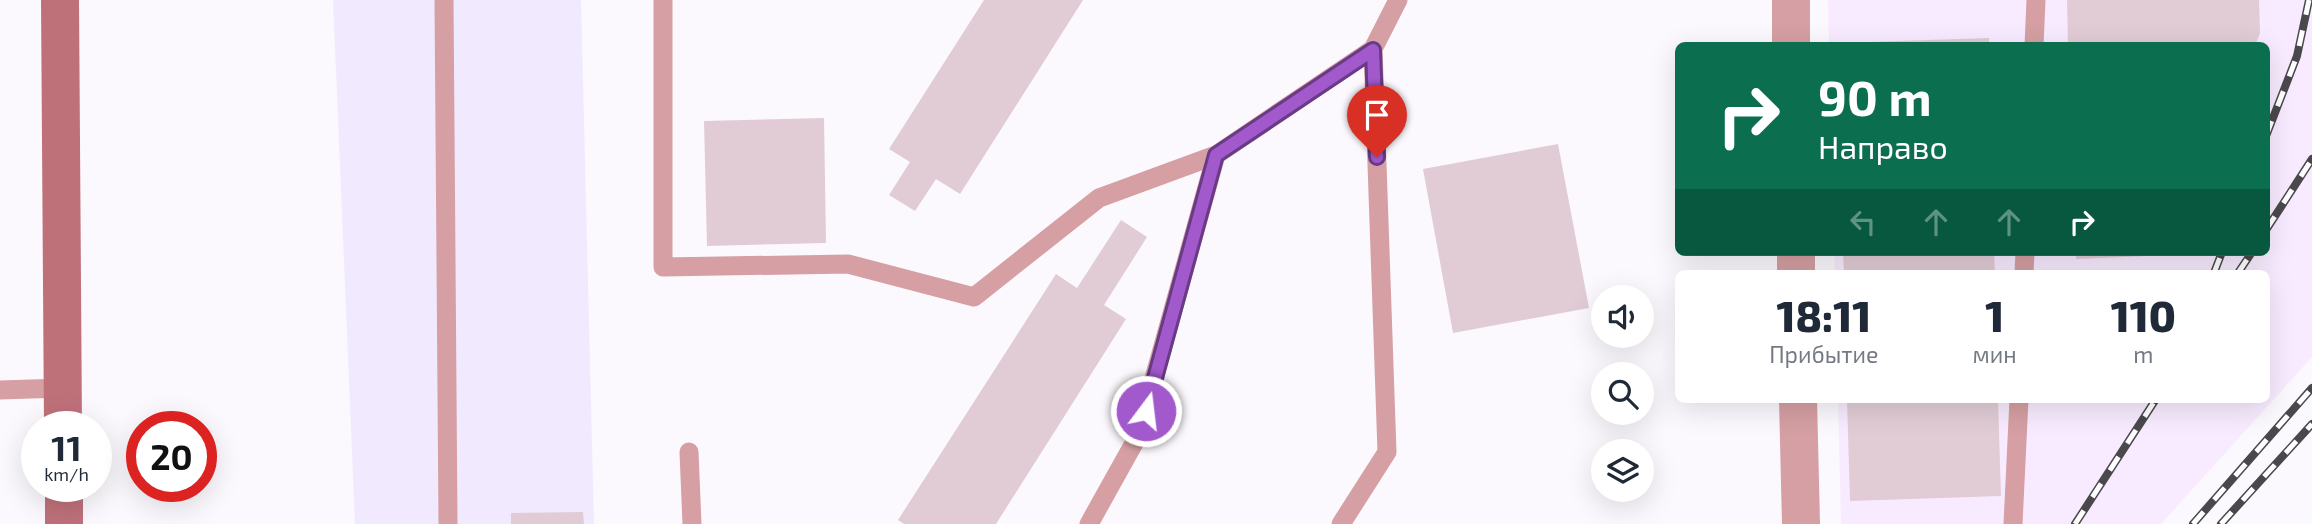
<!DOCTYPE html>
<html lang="ru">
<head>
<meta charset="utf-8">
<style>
  :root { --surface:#fff; --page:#f6f6f7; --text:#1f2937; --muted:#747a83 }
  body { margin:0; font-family:"Exo 2",sans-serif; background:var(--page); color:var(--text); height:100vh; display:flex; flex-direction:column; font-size:26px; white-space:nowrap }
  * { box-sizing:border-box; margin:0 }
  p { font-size:23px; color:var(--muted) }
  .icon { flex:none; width:38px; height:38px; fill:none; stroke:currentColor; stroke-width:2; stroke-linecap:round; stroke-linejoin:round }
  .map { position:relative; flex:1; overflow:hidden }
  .details { position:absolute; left:1675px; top:270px; width:595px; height:133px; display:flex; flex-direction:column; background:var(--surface); border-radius:10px; box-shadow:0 7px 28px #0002 }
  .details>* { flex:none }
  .hud { position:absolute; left:1675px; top:42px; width:595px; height:214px; border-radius:10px; box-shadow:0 7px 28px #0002; background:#0b6e4f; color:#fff; overflow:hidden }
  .buttons { position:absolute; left:1591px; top:285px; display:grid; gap:14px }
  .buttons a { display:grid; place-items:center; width:63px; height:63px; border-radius:50%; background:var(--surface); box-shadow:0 7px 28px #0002; font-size:35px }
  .speed { position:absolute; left:21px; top:411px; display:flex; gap:14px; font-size:35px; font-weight:700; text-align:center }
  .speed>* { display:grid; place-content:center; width:91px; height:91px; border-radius:50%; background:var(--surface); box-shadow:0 7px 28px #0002; line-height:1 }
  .speed small { font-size:18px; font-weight:400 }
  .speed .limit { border:10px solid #d22; background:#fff; color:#111 }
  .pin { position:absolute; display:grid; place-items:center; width:60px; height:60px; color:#fff; margin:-72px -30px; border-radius:50% 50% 50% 0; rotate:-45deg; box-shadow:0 0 7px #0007 }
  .pin .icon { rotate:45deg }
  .me { position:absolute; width:77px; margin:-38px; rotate:15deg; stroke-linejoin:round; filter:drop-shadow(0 0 5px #0008) }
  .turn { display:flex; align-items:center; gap:24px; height:147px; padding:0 28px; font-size:32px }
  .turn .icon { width:91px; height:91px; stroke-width:2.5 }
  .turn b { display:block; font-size:49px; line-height:60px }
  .lanes { display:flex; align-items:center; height:66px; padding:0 28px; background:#0003; justify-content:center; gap:35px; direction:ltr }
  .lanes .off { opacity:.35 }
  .eta { display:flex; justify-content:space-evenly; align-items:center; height:119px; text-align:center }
  .eta b { font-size:42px; font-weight:800; line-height:49px }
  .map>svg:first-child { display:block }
  .built { fill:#f1e9fe }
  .industrial { fill:#f8ebff }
  .building { fill:#e1ccd6 }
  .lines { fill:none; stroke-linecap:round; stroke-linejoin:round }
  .service { stroke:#d59fa3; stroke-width:19 }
  .minor { stroke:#d59fa3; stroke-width:38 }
  .secondary { stroke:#bf717a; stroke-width:38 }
  .rail-casing { stroke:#4a484d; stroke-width:8 }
  .rail { stroke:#fff; stroke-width:5; stroke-dasharray:16; stroke-linecap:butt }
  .route-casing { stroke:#693a85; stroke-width:18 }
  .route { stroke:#a159cc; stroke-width:12 }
</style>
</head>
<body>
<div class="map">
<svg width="2312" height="524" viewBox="0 0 2312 524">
  <rect width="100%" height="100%" fill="#fbf9fd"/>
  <path class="built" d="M333 0H581L594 524H355Z"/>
  <path class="industrial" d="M1828 0H2312V357L2161 524H1841L1838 399H2266V273H1835L1834 252H2266V46L1829 45Z"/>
  <path class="building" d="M984 0H1083L960 194 936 179 915 211 889 195 910 162 889 149Z
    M2067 0H2259L2260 33 2255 46H2068Z
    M1989 38V46H1838V43Z
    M824 118 826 243 707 246 704 121Z
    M1558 144 1589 308 1453 333 1423 169Z
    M1121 220 1147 237 1104 305 1126 319 996 524H904L898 520 1056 274 1077 288Z
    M1843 252H1994L1995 273H1844Z
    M2076 252H2172L2171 255 2076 259Z
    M1847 399H1998L2001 496 1850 501Z
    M583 512 584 524H511V513Z"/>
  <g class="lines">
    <path class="service" d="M444 0 448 524
      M663 0V267L848 264 974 297 1099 198 1216 155
      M2034 46 2036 0
      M2024 273 2025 252
      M0 390 63 388
      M689 452 692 524
      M1089 524 1138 436 1216 155 1373 49
      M1341 524 1387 452 1373 49 1398 0
      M2013 524 2019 399"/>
    <path class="minor" d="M1791 0V46
      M1796 252V273
      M1798 399 1801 524"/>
    <path class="secondary" d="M60 0 63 427
      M64 486V524"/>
    <defs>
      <path id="rail" d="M2266 136 2297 56 2309 0
        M2266 230 2312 159
        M2214 273 2222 252
        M2238 273 2252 252
        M2075 524 2156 399
        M2193 524 2312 388
        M2221 524 2312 424"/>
    </defs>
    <use href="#rail" class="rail-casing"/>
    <use href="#rail" class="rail"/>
  </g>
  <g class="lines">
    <defs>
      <path id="route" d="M1146 411 1216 155 1373 50 1377 157"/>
    </defs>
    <use href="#route" class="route-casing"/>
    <use href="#route" class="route"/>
  </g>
</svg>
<div class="buttons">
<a><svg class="icon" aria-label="sound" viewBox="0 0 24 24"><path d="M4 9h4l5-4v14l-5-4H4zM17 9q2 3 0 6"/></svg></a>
<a><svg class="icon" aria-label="search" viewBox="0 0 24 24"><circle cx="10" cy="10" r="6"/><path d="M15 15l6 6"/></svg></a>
<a><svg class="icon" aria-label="layers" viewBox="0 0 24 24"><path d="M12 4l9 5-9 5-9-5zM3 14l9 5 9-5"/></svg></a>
</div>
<div class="speed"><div>11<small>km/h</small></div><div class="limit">20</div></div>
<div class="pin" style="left:1377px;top:157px;background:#d93025"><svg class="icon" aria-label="arrive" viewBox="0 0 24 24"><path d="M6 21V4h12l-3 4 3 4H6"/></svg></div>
<svg class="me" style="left:1146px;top:411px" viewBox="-20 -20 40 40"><circle r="17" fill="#a159cc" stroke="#fff" stroke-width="3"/><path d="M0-11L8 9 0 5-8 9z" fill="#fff"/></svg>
<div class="hud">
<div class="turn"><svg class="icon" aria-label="right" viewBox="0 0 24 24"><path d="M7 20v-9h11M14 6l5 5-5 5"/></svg><div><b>90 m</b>Направо</div></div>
<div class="lanes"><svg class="icon off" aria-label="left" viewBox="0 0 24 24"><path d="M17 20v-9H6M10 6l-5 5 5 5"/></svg><svg class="icon off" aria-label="ahead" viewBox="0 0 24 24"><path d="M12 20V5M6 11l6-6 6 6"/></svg><svg class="icon off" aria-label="ahead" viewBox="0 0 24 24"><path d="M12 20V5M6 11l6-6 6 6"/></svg><svg class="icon" aria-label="right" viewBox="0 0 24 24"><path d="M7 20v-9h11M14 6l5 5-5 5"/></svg></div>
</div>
<section class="details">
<div class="eta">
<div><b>18:11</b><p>Прибытие</p></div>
<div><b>1</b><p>мин</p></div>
<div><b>110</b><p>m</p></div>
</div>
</section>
</div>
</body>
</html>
